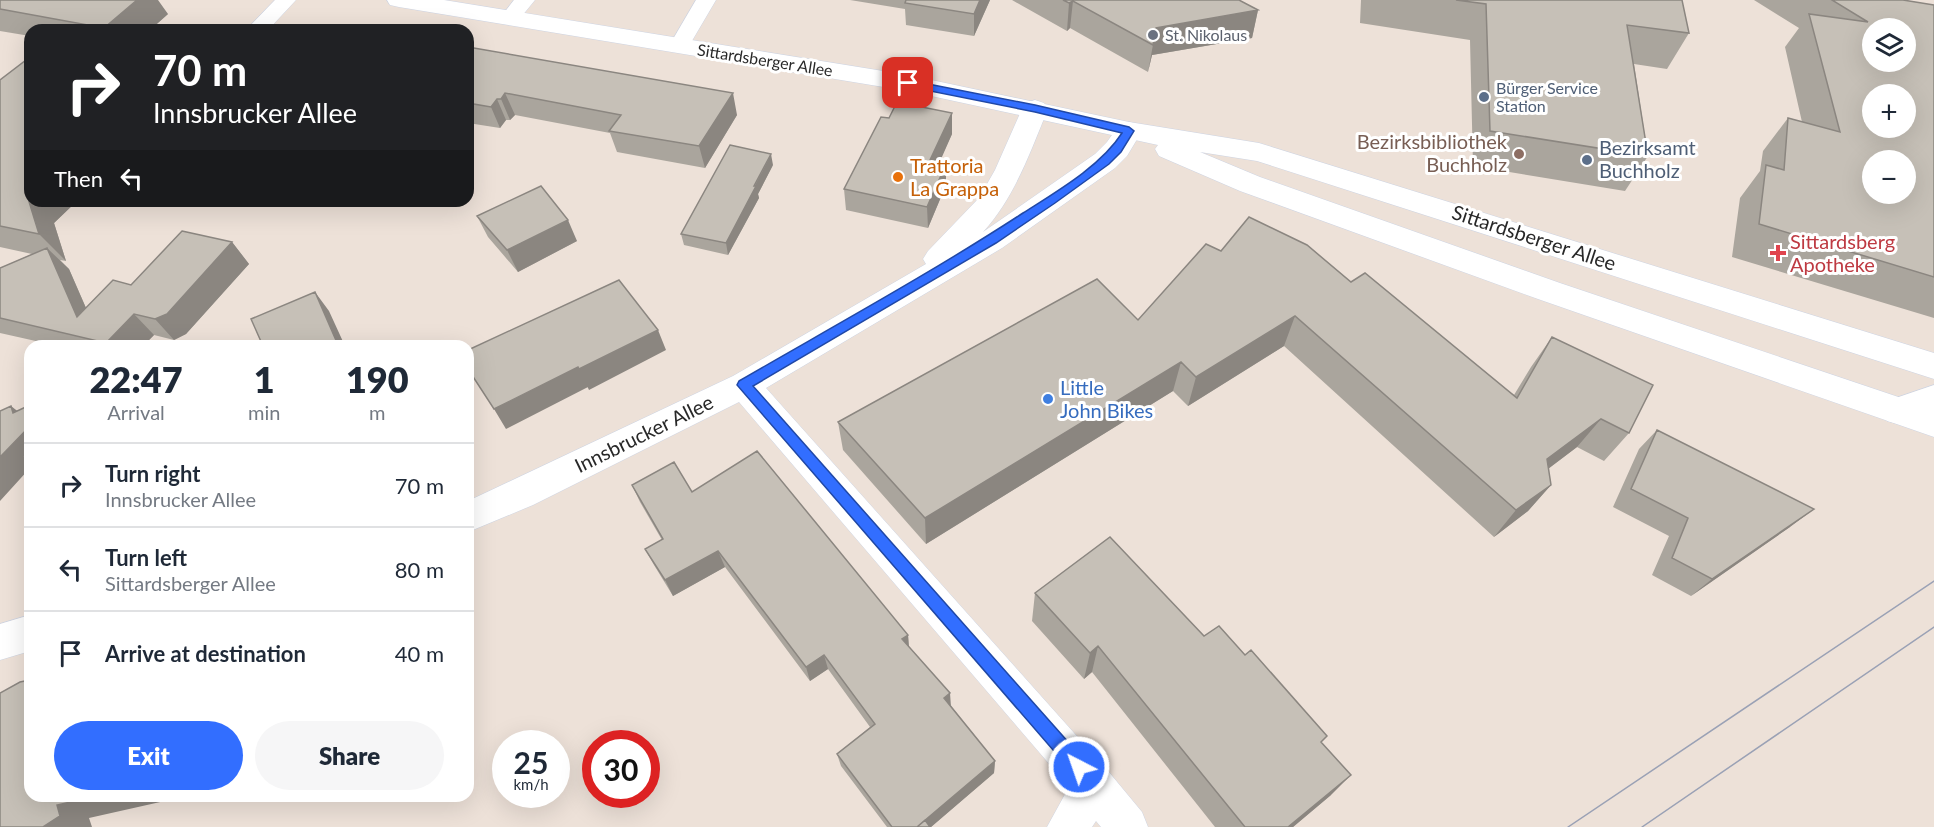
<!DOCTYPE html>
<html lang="en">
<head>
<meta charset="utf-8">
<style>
  :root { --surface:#fff; --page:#f6f6f7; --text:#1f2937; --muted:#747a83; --line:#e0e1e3; --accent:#326eff }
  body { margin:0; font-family:Lato,sans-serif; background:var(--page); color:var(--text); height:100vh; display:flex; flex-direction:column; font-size:22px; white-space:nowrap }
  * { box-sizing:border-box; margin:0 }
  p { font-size:20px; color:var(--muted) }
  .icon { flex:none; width:33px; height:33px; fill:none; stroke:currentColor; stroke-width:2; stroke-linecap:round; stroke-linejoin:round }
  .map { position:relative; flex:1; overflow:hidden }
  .sheet { position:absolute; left:24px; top:340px; width:450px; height:462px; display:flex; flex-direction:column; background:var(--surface); border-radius:18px; box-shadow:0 6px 24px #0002 }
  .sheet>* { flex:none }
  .guide { position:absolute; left:24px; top:24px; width:450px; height:183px; border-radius:18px; box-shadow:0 6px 24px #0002; background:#202124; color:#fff; overflow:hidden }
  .fabs { position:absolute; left:1862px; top:18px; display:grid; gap:12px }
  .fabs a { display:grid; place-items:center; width:54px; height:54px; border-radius:50%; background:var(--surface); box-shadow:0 6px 24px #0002; font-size:30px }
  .speed { position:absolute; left:492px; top:730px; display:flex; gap:12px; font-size:30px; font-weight:700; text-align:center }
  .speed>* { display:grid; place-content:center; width:78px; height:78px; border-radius:50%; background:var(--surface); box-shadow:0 6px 24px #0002; line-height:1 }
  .speed small { font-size:15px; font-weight:400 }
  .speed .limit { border:9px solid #d22; background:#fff; color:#111 }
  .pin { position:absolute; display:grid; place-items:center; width:51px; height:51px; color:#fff; margin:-26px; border-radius:12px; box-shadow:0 3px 9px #0006 }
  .me { position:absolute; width:66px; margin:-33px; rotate:319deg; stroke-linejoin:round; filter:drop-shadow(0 0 4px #0008) }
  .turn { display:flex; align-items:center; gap:21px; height:126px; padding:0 30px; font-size:27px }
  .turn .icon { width:78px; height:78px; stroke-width:2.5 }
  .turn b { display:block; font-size:42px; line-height:51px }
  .then { display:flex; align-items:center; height:57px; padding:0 30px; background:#0003; gap:12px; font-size:22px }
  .eta { display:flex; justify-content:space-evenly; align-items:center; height:102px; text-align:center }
  .eta b { font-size:36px; font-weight:800; line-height:42px }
  .cta { display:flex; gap:12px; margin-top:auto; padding:12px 30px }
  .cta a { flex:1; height:69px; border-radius:36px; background:var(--accent); color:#fff; font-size:24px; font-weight:800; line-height:69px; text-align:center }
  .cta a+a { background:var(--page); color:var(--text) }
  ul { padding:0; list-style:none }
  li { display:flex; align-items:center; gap:18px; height:84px; padding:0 30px; border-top:2px solid var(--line) }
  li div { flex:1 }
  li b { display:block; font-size:22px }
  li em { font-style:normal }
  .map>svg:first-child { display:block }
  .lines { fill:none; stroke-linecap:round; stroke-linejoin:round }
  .service-casing { stroke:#cdd4e3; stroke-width:1 }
  .minor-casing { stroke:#cdd4e3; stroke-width:1 }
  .secondary-casing { stroke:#cdd4e3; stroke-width:1 }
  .service { fill:#fff; fill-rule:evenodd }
  .minor { fill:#fff; fill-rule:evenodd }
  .secondary { fill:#fff; fill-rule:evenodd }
  .tram { stroke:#9aa1b5; stroke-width:1.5 }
  .wall { fill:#aaa59d }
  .shaded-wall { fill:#8b8680 }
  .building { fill:#c6c0b7; stroke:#8b8680; stroke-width:1.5; fill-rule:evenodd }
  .route { fill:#326eff; stroke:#2048a6; stroke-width:1.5 }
  .worship-dot { fill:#6b7280; stroke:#fff; stroke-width:2 }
  .service-dot { fill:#5c6f8a; stroke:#fff; stroke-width:2 }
  .education-dot { fill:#8d6e63; stroke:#fff; stroke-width:2 }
  .food-dot { fill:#e8710a; stroke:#fff; stroke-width:2 }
  .health-dot { fill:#e0444e; stroke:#fff; stroke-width:2 }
  .shop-dot { fill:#3f7fe0; stroke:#fff; stroke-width:2 }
  .labels { text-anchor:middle; stroke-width:6; stroke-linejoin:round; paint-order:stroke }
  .far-worship-label { font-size:16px; fill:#5b616d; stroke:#fff; text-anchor:start }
  .far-street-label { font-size:16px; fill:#282828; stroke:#fff }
  .far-service-label { font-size:16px; fill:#4e5e75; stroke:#fff; text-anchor:start }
  .education-label { font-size:20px; fill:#785e54; stroke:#fff; text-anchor:end }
  .service-label { font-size:20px; fill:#4e5e75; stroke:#fff; text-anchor:start }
  .food-label { font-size:20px; fill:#c56008; stroke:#fff; text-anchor:start }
  .street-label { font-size:20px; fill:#282828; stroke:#fff }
  .health-label { font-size:20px; fill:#be3a42; stroke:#fff; text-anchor:start }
  .shop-label { font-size:20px; fill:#366cbe; stroke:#fff; text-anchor:start }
</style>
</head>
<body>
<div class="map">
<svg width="1934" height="827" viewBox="0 0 1934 827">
  <rect width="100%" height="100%" fill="#ede1d8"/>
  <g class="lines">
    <defs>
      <path id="service" d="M275 0H296L268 30H246Z
        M514 0H535L517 22H503L500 18Z
        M696 0H716L686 51 679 52 672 51 669 46Z"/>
      <path id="minor" d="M1035 100 1044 103 1048 109C1030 152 1015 197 983 232L1095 154 1107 142 1119 125 1129 122 1139 125 1142 131 1127 156 1115 168 1002 248 766 388 1108 771 1142 812 1148 827H1101L1096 821 1092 827H1047L1069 787 739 402 533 505 468 532V501L733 376 926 264 923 259 928 251 979 198 995 170 1022 109 1026 103Z
        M1934 385V412L1899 424 1887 421 1883 411 1887 401Z
        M30 615V651L0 660V624Z"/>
      <path id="secondary" d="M387 0H444L908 75 1129 122 1259 143 1934 353V379L1257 161 1200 152 1260 177 1560 283 1934 409V437L1538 299 1240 191 1159 156 1155 149 1158 145 908 91 399 7 390 5Z"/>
    </defs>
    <use href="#service" class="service-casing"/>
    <use href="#minor" class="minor-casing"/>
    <use href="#secondary" class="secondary-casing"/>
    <use href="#service" class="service"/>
    <use href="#minor" class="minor"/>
    <use href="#secondary" class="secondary"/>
    <path class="tram" d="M1568 827 1934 581
      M1642 827 1934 627"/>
  </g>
  <path class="wall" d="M0 0 168 14 150 30H30V36L0 31Z
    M850 0H990L974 36 906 25 905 9Z
    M1012 0H1239L1258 10 1252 38 1152 55 1148 72 1070 28 1067 31Z
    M1361 0H1682L1689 33 1667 69 1634 64 1648 156 1625 191 1473 166 1470 40 1360 23Z
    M1754 0H1903L1934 5V318L1732 257 1740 198 1760 171 1763 151 1788 118 1802 122 1785 47 1799 28Z
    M468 47 737 115 705 168 617 152 610 133 515 115 510 120H506L500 128 468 123Z
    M0 80 30 201H77L54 223 66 261 60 260 69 269 86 308 131 285 232 242 249 264 186 334 174 340 154 335 143 346H58L0 333V268L32 254 0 247Z
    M952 113V134L939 162 946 185 928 228 846 210 844 189 889 118Z
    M773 165 758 194 759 198 728 255 684 245 681 234Z
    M477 216 577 241 518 272 488 237Z
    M1221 251 1351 282 1514 395 1531 367 1552 337 1629 433 1604 461 1577 447 1548 469 1551 485 1528 511 1494 537 1284 346 1188 406 1173 391 926 544 843 450 838 422 1138 320Z
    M1657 430 1790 527 1691 596 1652 575 1669 536 1613 507 1639 449Z
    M632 485 692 492 908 635 909 647 951 706 995 761 994 773 931 827H887L841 766 837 754 870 727 828 669 810 681 725 567 673 596 654 565 645 549 662 540 640 502Z
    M1035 593 1204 636 1245 655 1322 743 1331 795 1293 827H1215L1092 672 1084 679 1032 621Z"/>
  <path class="shaded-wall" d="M137 0H158L168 14 150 30H106L104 28Z
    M980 0H990L974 36V14Z
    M1073 1 1070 28 1067 31 1069 3Z
    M1258 10 1252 38 1152 55 1148 72 1156 28Z
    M505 93 515 115 510 120 501 99Z
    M733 93 737 115 705 168 699 146Z
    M497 99 506 120 500 128 491 107Z
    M952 113V134L931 182 930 160Z
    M771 154 773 165 758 194 759 198 728 255 726 243Z
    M946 164V185L928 228 927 207Z
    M30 193V201H77L54 223 66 261 39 234 27 195Z
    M568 220 577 241 518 272 507 250Z
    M232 242 249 264 186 334 174 340 155 319Z
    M47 248 69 269 99 338 77 317Z
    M315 292 329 311 345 346H334Z
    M134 314 154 335 143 346H110L106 343Z
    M1295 316 1284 346 1188 406 1196 377Z
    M658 330 666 350 589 390 579 369Z
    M1181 362 1173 391 926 544 925 518Z
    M578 367 588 387 506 429 494 409Z
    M11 406 30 421 13 413Z
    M1601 419 1577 447 1524 487 1547 459Z
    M30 426V468L0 501V457Z
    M1551 485 1528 511 1494 537 1516 510Z
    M1814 509 1790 527 1691 596 1712 579Z
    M718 551 725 567 673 596 665 580Z
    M908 635 909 649 902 639Z
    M1098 646 1092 672 1084 679 1090 653Z
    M824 655 828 669 810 681 806 667Z
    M950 693 951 707 944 698Z
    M995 761 994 773 931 827H917Z
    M1351 775 1331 795 1293 827H1288Z
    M97 796H187L89 818 92 827H43L57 805Z"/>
  <path class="building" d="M0 0H137L104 28 0 9Z
    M906 0H980L974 14 905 3Z
    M1063 0H1239L1258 10 1156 28 1153 45 1073 1 1069 3Z
    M1456 0H1682L1689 33 1627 25 1648 156 1490 131 1486 4Z
    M1832 0H1903L1934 5V277L1759 224 1766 165 1784 170 1788 118 1840 132 1809 14 1868 22ZM1872 28H1905V62H1872ZM1872 94H1905V128H1872ZM1872 160H1905V194H1872Z
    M71 26 89 30H66Z
    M468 47 733 93 699 146 609 131 621 115 505 93 501 99H497L491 107 468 103Z
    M30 57V193L27 195 39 234 0 226V80Z
    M897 102 952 113 930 160 946 164 927 207 844 189 881 117 889 118Z
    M730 145 771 154 754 186H756L726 243 681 234Z
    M541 186 568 220 507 250 477 216Z
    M1249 217 1307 245 1351 282 1365 273 1517 398 1552 337 1653 385 1629 433 1601 419 1547 459 1551 485 1516 510 1295 316 1196 377 1181 362 925 518 838 422 1097 279 1138 320 1206 244 1221 251Z
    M182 231 232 242 167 314 155 319 134 314 106 343 0 318V268L47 248 77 317 113 280 131 285Z
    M619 280 658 330 579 369 578 367 494 409 468 369V350Z
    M315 292 338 345 334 346H263L251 319Z
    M30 405V426L0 457V411L11 406 13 413Z
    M1657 430 1814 509 1712 579 1672 558 1688 518 1631 489Z
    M757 451 908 635 902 639 950 693 944 698 995 761 917 827H892L837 754 875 724 824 655 806 667 718 551 665 580 645 549 663 539 632 485 674 462 692 492Z
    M30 452V475L23 456Z
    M1110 537 1204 636 1219 626 1245 655 1251 650 1327 736 1321 742 1351 775 1288 827H1245L1098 646 1090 653 1035 593Z
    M30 680V796H97L57 805 60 816 43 827H0V693L20 682Z
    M925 820 930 827H917Z"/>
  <path class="route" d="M908 80 1035 105 1129 127 1134 131 1121 152 1109 164 1055 203 996 243 753 386 1085 761 1087 767 1085 773 1079 776 1073 773 737 385 739 381C834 326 931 273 1023 213 1056 192 1101 166 1122 133L1035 112 905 86V81Z"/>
  <circle class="worship-dot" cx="1153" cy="35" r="6"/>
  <g class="service-dot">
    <circle cx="1484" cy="97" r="6"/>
    <circle cx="1587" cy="160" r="6"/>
  </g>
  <circle class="education-dot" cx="1519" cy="154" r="6"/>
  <circle class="food-dot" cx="898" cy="177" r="6"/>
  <path class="health-dot" d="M1775 244h6v6h6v6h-6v6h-6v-6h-6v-6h6z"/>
  <circle class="shop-dot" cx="1048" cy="399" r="6"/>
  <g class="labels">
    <g class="far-worship-label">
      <text x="1165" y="41">St. Nikolaus</text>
    </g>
    <g class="far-street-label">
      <text transform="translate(765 60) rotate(9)" y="6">Sittardsberger Allee</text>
    </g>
    <g class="far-service-label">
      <text x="1496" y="94">Bürger Service<tspan x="1496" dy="18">Station</tspan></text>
    </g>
    <g class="education-label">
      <text x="1507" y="149">Bezirksbibliothek<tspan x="1507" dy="23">Buchholz</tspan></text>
    </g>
    <g class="service-label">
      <text x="1599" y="155">Bezirksamt<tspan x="1599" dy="23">Buchholz</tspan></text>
    </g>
    <g class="food-label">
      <text x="910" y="173">Trattoria<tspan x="910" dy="23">La Grappa</tspan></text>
    </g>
    <g class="street-label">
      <text transform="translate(1534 238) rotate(18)" y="7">Sittardsberger Allee</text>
      <text transform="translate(644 434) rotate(-26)" y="7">Innsbrucker Allee</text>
    </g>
    <g class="health-label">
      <text x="1790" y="249">Sittardsberg<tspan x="1790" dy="23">Apotheke</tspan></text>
    </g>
    <g class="shop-label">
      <text x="1060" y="395">Little<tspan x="1060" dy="23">John Bikes</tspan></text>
    </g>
  </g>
</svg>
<div class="fabs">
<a><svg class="icon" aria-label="layers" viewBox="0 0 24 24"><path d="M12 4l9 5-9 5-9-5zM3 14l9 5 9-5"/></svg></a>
<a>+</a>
<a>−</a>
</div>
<div class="speed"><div>25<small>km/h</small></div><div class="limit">30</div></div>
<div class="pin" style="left:908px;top:83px;background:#d93025"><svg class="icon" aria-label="arrive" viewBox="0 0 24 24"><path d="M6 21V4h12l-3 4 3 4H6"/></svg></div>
<svg class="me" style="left:1079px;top:767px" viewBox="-20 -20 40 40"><circle r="17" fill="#326eff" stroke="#fff" stroke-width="3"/><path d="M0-11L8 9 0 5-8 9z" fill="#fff"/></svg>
<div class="guide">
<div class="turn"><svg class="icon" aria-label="right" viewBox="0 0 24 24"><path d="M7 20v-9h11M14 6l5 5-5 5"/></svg><div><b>70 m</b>Innsbrucker Allee</div></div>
<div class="then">Then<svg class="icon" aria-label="left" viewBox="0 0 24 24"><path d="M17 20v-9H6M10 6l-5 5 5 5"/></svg></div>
</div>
<section class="sheet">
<div class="eta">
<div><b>22:47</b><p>Arrival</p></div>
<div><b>1</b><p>min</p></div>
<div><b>190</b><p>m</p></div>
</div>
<ul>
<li><svg class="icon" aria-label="right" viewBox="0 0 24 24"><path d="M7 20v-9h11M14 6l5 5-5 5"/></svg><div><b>Turn right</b><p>Innsbrucker Allee</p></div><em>70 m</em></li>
<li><svg class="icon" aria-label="left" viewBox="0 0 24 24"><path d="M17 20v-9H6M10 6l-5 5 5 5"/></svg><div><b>Turn left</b><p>Sittardsberger Allee</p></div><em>80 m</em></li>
<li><svg class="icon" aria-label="arrive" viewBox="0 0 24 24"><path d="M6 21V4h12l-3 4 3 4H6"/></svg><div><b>Arrive at destination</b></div><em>40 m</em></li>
</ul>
<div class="cta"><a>Exit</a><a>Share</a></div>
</section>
</div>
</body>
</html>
